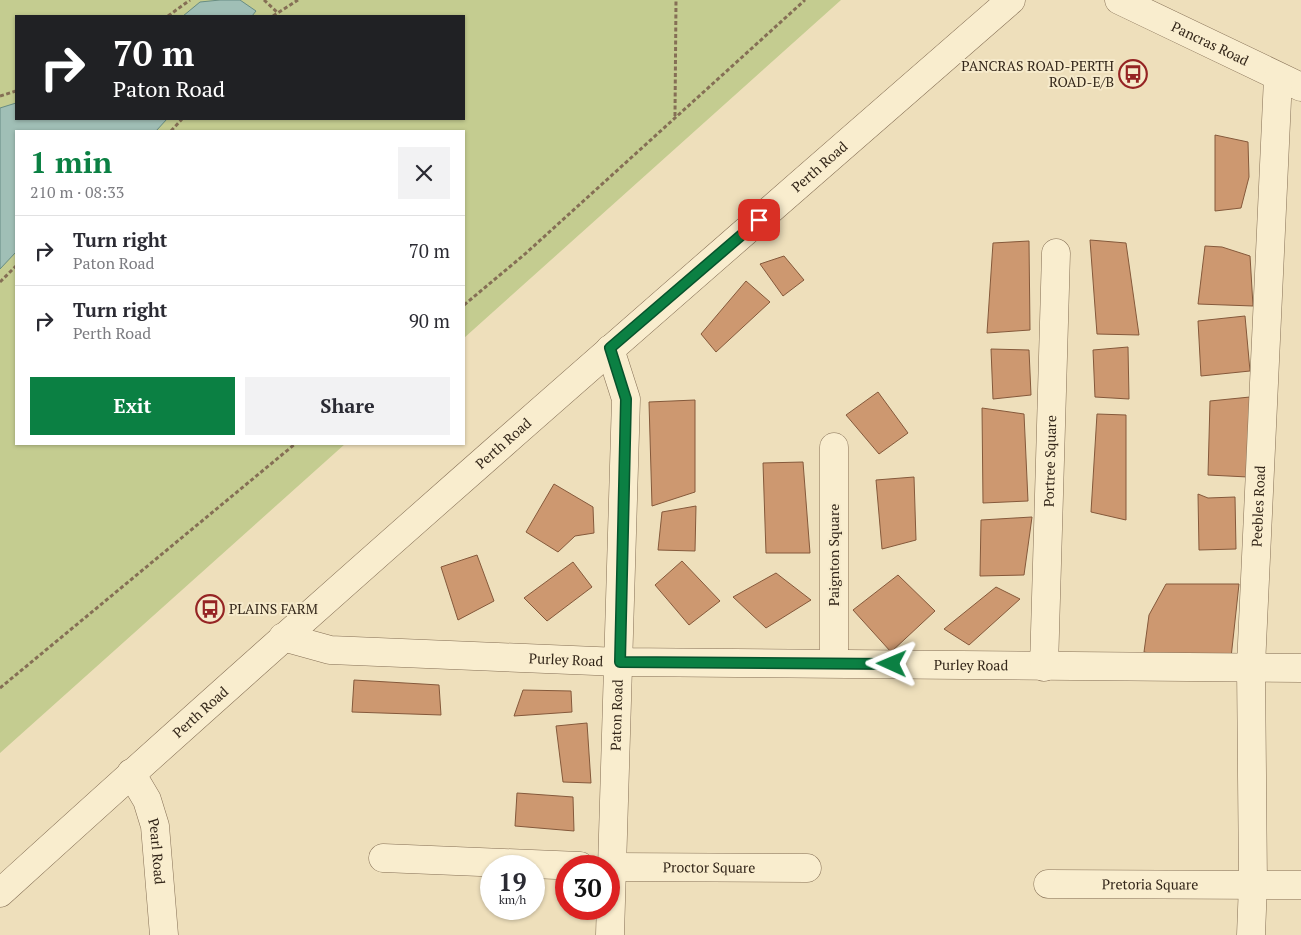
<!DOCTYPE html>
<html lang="en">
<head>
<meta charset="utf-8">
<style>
  :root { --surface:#fff; --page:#f2f2f3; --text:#2b2b33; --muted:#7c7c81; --line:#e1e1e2; --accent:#0b8043 }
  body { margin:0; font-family:"PT Serif",serif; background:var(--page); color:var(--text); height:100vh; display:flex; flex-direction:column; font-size:19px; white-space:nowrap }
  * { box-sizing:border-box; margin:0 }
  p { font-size:16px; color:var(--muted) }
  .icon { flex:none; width:28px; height:28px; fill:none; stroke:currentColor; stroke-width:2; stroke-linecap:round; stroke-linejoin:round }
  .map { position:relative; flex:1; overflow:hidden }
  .side { position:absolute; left:15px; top:130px; width:450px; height:315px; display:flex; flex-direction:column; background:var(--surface); border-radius:0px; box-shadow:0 1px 4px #0004 }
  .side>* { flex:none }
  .top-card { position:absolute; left:15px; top:15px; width:450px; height:105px; border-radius:0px; box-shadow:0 1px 4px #0004; background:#202124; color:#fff; overflow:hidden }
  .speed { position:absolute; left:480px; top:855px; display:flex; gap:10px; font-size:25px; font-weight:700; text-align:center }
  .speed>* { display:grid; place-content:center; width:65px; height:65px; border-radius:50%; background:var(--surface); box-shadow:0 1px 4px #0004; line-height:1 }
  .speed small { font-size:12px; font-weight:400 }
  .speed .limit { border:8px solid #d22; background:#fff; color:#111 }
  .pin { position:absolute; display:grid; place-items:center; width:42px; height:42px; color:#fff; margin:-21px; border-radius:10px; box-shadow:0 2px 8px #0006 }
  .me { position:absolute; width:55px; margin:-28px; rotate:271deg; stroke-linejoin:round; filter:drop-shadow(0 0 4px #0008) }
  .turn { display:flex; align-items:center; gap:18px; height:105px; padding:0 15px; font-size:22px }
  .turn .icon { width:65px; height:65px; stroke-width:2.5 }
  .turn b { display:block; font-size:35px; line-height:42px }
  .round { display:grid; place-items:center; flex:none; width:52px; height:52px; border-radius:0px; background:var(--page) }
  .head { display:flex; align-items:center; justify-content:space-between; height:85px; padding:0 15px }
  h1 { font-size:30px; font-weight:700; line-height:38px; color:var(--accent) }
  .cta { display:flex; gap:10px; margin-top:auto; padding:10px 15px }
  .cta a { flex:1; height:58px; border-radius:0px; background:var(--accent); color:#fff; font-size:20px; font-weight:700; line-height:58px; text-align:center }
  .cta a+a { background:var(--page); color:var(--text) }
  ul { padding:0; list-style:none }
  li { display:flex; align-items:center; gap:15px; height:70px; padding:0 15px; border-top:1px solid var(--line) }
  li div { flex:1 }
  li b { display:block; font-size:19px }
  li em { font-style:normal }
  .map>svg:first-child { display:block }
  .green { fill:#c4cc90; fill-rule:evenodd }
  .water { fill:#a0bfb6; stroke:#678c83 }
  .building { fill:#cd9870; stroke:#85593b }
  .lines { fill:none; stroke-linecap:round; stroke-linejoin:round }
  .minor-casing { stroke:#856f55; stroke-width:29 }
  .path { stroke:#856f55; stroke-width:3; stroke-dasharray:4 2.5; stroke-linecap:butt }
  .minor { stroke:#f9edce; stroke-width:28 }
  .route-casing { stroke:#07532c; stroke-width:12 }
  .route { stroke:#0b8043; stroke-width:9 }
  .labels { text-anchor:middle; stroke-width:4; stroke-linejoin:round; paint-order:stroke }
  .street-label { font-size:14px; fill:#34271a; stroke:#f6eacb }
  .poi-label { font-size:14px; fill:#34271a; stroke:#f6eacb; text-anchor:end }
</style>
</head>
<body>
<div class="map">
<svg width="1301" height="935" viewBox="0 0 1301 935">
  <rect width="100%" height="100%" fill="#eedfbb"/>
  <path class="green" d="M0 0H841L464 338V131H16V444H345L0 753ZM16 16H464V119H16Z"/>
  <path class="water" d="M220 0H240L256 11 252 16H183L200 2Z
    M16 103V119H167L156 131H16V252L0 269V108Z"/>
  <path class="building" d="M1215 135 1248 142 1249 177 1241 208 1215 211Z
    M1090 240 1126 243 1139 335 1097 334Z
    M1029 241 1030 330 987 333 993 243Z
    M1205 246 1222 247 1250 256 1253 306 1198 304Z
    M784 256 804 280 783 296 760 264Z
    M746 281 770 302 716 352 701 334Z
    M1245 316 1250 371 1201 376 1198 321Z
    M1128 347 1129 399 1095 397 1093 350Z
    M991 349 1029 350 1031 395 993 399Z
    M878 392 908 433 879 454 846 415Z
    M1250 397 1248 477 1208 475 1210 401Z
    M695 400V492L652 506 649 402Z
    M982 408 1024 414 1028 501 983 503Z
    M1097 414 1126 415V520L1091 512Z
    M803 462 810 553H766L763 463Z
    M914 477 916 540 882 549 876 480Z
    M554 484 593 507 594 533 575 536 558 552 526 532Z
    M1198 494 1208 498 1235 497 1236 549 1199 550Z
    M696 506 695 551 658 550 662 512Z
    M1032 517 1024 575 980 576 981 520Z
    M477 555 494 601 458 620 441 567Z
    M682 561 720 601 689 625 655 585Z
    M573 562 592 587 547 621 524 598Z
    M776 573 811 600 766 628 733 597Z
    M898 575 935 611 891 652 853 610Z
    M1166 584H1239L1230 667 1144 652 1149 615Z
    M996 587 1020 599 969 645 944 629Z
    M354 680 439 685 441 715 352 712Z
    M523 690 571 691 572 712 514 716Z
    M587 723 591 783 563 782 556 726Z
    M517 793 573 797 574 831 515 826Z"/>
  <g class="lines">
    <defs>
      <g id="minor">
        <path id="s1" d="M1119 0 1301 87"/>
        <path d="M834 447V663"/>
        <path id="s2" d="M283 637 330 650 620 662 1301 668"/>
        <path id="s3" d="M1044 667 1056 253"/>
        <path id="s4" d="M131 773 147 800 155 826 164 935"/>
        <path d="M383 858 580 866"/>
        <path id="s5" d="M609 867 807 868"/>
        <path id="s6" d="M1048 884 1301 885"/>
        <path id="s7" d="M0 893C333 590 672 295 1011 0"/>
        <path id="s8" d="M610 935 626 399 610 349"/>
        <path id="s9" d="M1251 935 1253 884 1251 666 1278 78"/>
      </g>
    </defs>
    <use href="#minor" class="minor-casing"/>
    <path class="path" d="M264 0 277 12
      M168 16 190 0
      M273 16 298 0
      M0 96 16 91
      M675 116 676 0
      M171 131 182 119
      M0 282 16 266
      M464 305 525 254 805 0
      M0 688 295 444"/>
    <use href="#minor" class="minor"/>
  </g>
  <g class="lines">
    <defs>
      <path id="route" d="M759 220 610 348 626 399 620 662 892 664"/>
    </defs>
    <use href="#route" class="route-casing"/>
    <use href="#route" class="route"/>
  </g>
  <defs>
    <symbol id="bus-ring" viewBox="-11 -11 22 22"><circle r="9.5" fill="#f6eacb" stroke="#952424" stroke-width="1.5"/><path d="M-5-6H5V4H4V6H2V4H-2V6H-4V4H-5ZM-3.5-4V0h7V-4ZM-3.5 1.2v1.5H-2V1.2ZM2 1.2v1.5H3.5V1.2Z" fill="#952424"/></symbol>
  </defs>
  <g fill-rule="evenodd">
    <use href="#bus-ring" x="1117" y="58" width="32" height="32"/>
    <use href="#bus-ring" x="194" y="593" width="32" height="32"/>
  </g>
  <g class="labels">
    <g class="street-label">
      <text dy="5" stroke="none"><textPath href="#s1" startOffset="101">Pancras Road</textPath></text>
      <text dy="5" stroke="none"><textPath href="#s7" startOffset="1095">Perth Road</textPath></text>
      <text dy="5" stroke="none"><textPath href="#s7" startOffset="675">Perth Road</textPath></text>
      <text dy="5" stroke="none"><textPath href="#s3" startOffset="206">Portree Square</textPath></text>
      <text dy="5" stroke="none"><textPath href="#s9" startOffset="429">Peebles Road</textPath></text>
      <text transform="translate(834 555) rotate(-90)" y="5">Paignton Square</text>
      <text dy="5" stroke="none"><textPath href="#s2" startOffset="285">Purley Road</textPath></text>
      <text dy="5" stroke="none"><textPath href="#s2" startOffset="690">Purley Road</textPath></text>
      <text dy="5" stroke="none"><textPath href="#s7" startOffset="270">Perth Road</textPath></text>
      <text dy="5" stroke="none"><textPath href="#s8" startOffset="220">Paton Road</textPath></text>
      <text dy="5" stroke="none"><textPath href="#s4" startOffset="84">Pearl Road</textPath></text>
      <text dy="5" stroke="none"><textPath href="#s5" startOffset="100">Proctor Square</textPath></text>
      <text dy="5" stroke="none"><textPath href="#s6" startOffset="102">Pretoria Square</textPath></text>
    </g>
    <g class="poi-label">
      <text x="1114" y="71">PANCRAS ROAD-PERTH<tspan x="1114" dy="16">ROAD-E/B</tspan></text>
      <text x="229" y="614" text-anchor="start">PLAINS FARM</text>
    </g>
  </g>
</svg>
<div class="speed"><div>19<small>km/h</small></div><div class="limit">30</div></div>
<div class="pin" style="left:759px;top:220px;background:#d93025"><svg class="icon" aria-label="arrive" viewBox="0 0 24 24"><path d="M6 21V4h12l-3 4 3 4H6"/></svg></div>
<svg class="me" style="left:892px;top:664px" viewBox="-20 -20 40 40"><path d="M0-17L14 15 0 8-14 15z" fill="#0b8043" stroke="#fff" stroke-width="4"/></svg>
<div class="top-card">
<div class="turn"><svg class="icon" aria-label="right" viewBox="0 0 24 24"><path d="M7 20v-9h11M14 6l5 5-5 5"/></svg><div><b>70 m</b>Paton Road</div></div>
</div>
<section class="side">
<div class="head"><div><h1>1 min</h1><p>210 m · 08:33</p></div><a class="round"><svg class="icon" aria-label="close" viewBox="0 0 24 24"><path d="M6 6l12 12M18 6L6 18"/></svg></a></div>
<ul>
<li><svg class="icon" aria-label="right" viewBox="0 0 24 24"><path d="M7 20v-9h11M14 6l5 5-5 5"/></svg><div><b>Turn right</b><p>Paton Road</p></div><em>70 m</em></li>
<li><svg class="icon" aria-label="right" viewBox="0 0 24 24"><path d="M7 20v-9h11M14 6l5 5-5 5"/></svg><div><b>Turn right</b><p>Perth Road</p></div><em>90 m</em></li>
</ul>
<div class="cta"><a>Exit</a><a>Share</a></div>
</section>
</div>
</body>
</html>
